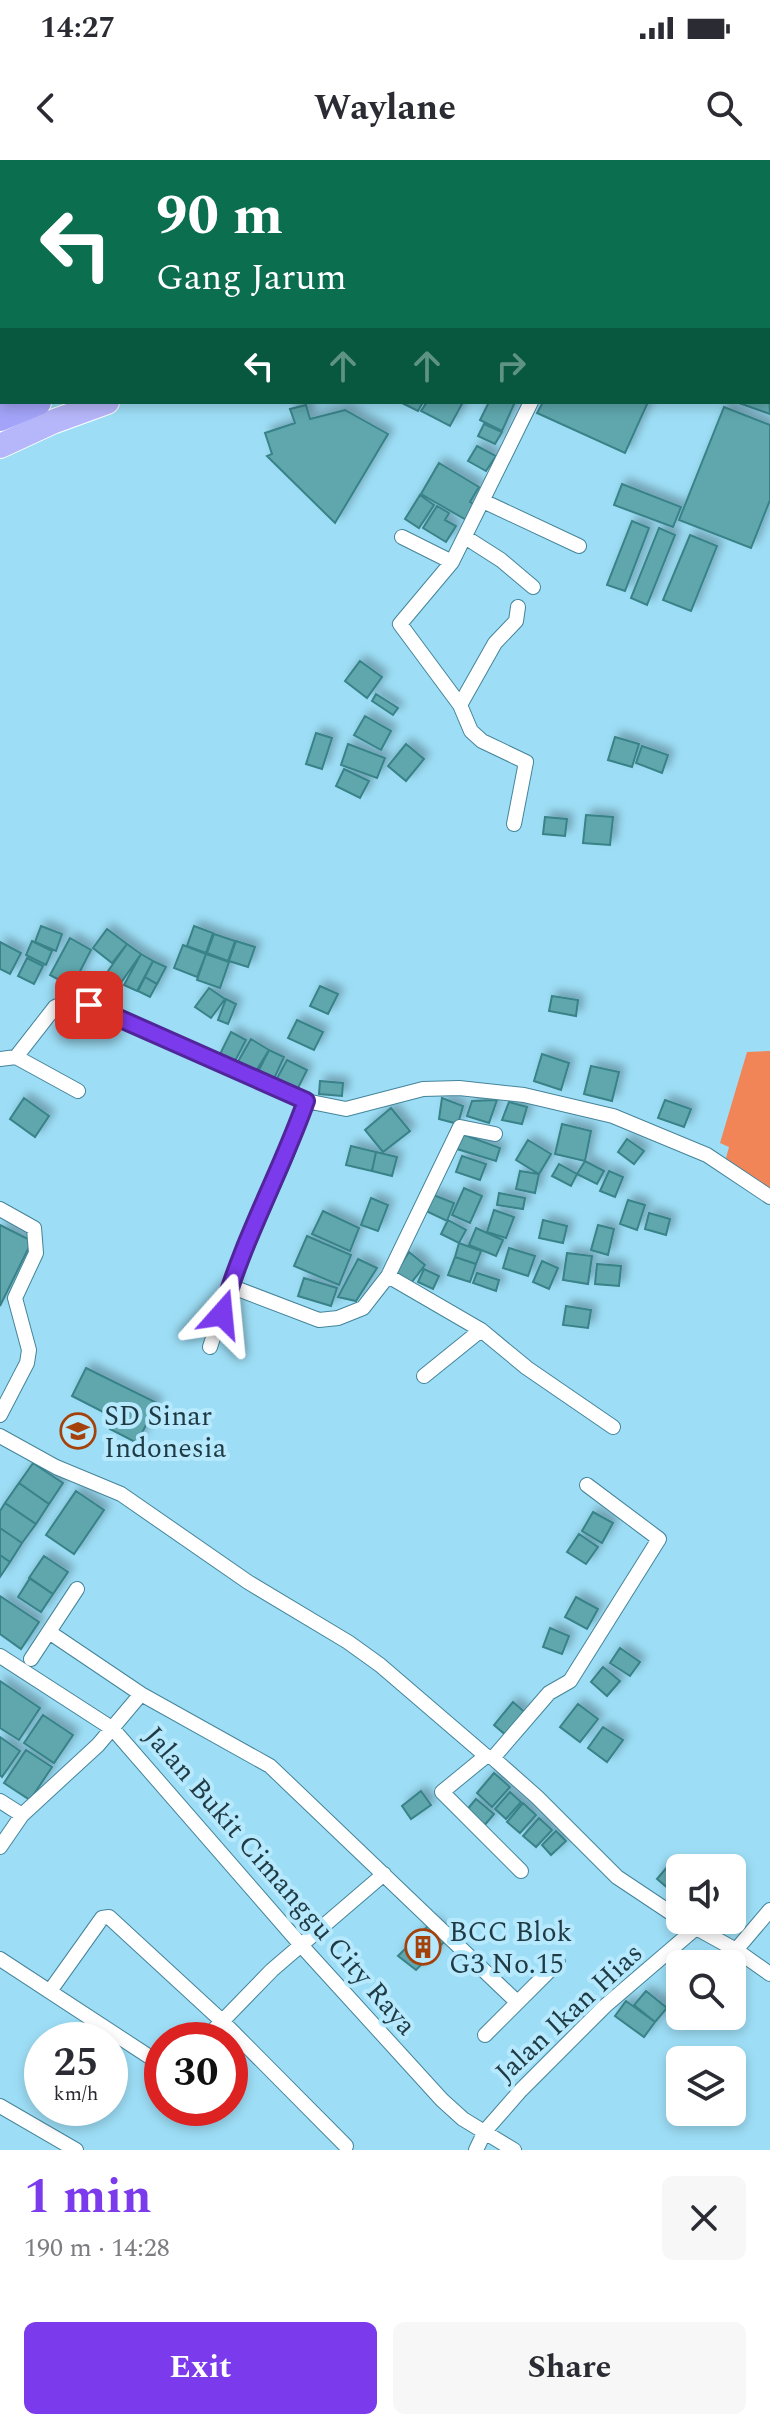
<!DOCTYPE html>
<html lang="en">
<head>
<meta charset="utf-8">
<style>
  :root { --surface:#fff; --page:#f7f7f7; --text:#2b2b33; --muted:#7c7c81; --accent:#7c3aed }
  body { margin:0; font-family:Spectral,serif; background:var(--page); color:var(--text); height:100vh; display:flex; flex-direction:column; font-size:30px; white-space:nowrap }
  * { box-sizing:border-box; margin:0 }
  p { font-size:26px; color:var(--muted) }
  .icon { flex:none; width:44px; height:44px; fill:none; stroke:currentColor; stroke-width:2; stroke-linecap:round; stroke-linejoin:round }
  .map { position:relative; height:1990px; overflow:hidden }
  .details { display:flex; flex-direction:column; background:var(--surface); flex:1 }
  .details>* { flex:none }
  .hud { position:absolute; left:0px; top:0px; width:770px; height:244px; box-shadow:0 4px 12px #0003; background:#0b6e4f; color:#fff; overflow:hidden }
  .fabs { position:absolute; left:666px; top:1694px; display:grid; gap:16px }
  .fabs a { display:grid; place-items:center; width:80px; height:80px; border-radius:12px; background:var(--surface); box-shadow:0 4px 12px #0003; font-size:40px }
  .speed { position:absolute; left:24px; top:1862px; display:flex; gap:16px; font-size:40px; font-weight:700; text-align:center }
  .speed>* { display:grid; place-content:center; width:104px; height:104px; border-radius:50%; background:var(--surface); box-shadow:0 4px 12px #0003; line-height:1 }
  .speed small { font-size:20px; font-weight:400 }
  .speed .limit { border:12px solid #d22; background:#fff; color:#111 }
  .pin { position:absolute; display:grid; place-items:center; width:68px; height:68px; color:#fff; margin:-34px; border-radius:16px; box-shadow:0 4px 12px #0006 }
  .me { position:absolute; width:88px; margin:-44px; rotate:18deg; stroke-linejoin:round; filter:drop-shadow(0 0 6px #0008) }
  .turn { display:flex; align-items:center; gap:28px; height:168px; padding:0 24px; font-size:36px }
  .turn .icon { width:104px; height:104px; stroke-width:2.5 }
  .turn b { display:block; font-size:56px; line-height:68px }
  .lanes { display:flex; align-items:center; height:76px; padding:0 24px; background:#0003; justify-content:center; gap:40px; direction:ltr }
  .lanes .off { opacity:.35 }
  .round { display:grid; place-items:center; flex:none; width:84px; height:84px; border-radius:12px; background:var(--page) }
  .summary { display:flex; align-items:center; justify-content:space-between; height:136px; padding:0 24px }
  h1 { font-size:48px; font-weight:700; line-height:60px; color:var(--accent) }
  .button { display:flex; gap:16px; margin-top:auto; padding:16px 24px }
  .button a { flex:1; height:92px; border-radius:12px; background:var(--accent); color:#fff; font-size:32px; font-weight:700; line-height:92px; text-align:center }
  .button a+a { background:var(--page); color:var(--text) }
  .status { display:flex; justify-content:space-between; align-items:center; height:56px; padding:0 40px; background:var(--surface); direction:ltr }
  .status svg { height:22px; fill:currentColor }
  header { display:flex; justify-content:space-between; align-items:center; height:104px; padding:0 24px; background:var(--surface); font-size:36px; font-weight:700 }
  .map>svg:first-child { display:block }
  .green { fill:#f28557 }
  .building { fill:#5ea7ad; stroke:#388288; stroke-width:2; filter:url(#shadow) }
  .lines { fill:none; stroke-linecap:round; stroke-linejoin:round }
  .minor-casing { stroke:#45849a; stroke-width:16 }
  .trunk-casing { stroke:#fff; stroke-width:26 }
  .motorway-casing { stroke:#fff; stroke-width:28 }
  .minor { stroke:#fff; stroke-width:14 }
  .trunk { stroke:#b6b6fa; stroke-width:24 }
  .motorway { stroke:#a3a3f9; stroke-width:26 }
  .route-casing { stroke:#51269a; stroke-width:20 }
  .route { stroke:#7c3aed; stroke-width:14 }
  .labels { text-anchor:middle; stroke-width:8; stroke-linejoin:round; paint-order:stroke }
  .poi-label { font-size:28px; fill:#1f3a43; stroke:#b6e9fd; text-anchor:start }
  .street-label { font-size:28px; fill:#1f3a43; stroke:#b6e9fd }
</style>
</head>
<body>
<div class="status"><b>14:27</b><svg viewBox="0 0 49 12"><path d="M0 12V9h3v3zM5 12V6h3v6zM10 12V3h3v9zM15 12V0h3v12zM26 1h20v11H26zM47 4h2v5h-2z"/></svg></div>
<header><svg class="icon" aria-label="back" viewBox="0 0 24 24"><path d="M15 5l-7 7 7 7"/></svg>Waylane<svg class="icon" aria-label="search" viewBox="0 0 24 24"><circle cx="10" cy="10" r="6"/><path d="M15 15l6 6"/></svg></header>
<div class="map">
<svg width="770" height="1990" viewBox="0 0 770 1990">
  <defs>
    <filter id="shadow"><feDropShadow dx="5.5" dy="-5.5" stdDeviation="4" flood-color="#0004"/></filter>
  </defs>
  <rect width="100%" height="100%" fill="#9ddef6"/>
  <path class="green" d="M770 891V1035L726 998 729 987 720 983 747 892Z"/>
  <path class="building" d="M131 0H194L130 2Z
    M768 36 770 37 768 98Z
    M768 216 770 254 736 242H768Z
    M400 242H423L418 251Z
    M427 242H463L450 266 421 251Z
    M489 242H515L502 271 480 260Z
    M543 242H648L625 293 537 253Z
    M306 245 310 259 345 250 388 274 335 363 267 296 272 294 265 273 295 263 290 249Z
    M724 247 770 265V340L751 388 679 360Z
    M484 264 502 272 495 284 478 276Z
    M477 286 496 296 486 311 468 301Z
    M439 303 479 327 470 342 477 346 468 361 421 334Z
    M622 324 681 347 673 367 614 345Z
    M420 335 434 345 419 368 405 359Z
    M437 346 449 353 445 360 456 366 446 382 423 368Z
    M632 361 649 368 625 431 607 425Z
    M659 368 675 375 647 445 631 438Z
    M690 375 717 386 691 451 663 440Z
    M360 501 382 517 367 538 345 521Z
    M376 534 398 548 393 555 372 541Z
    M365 556 391 571 381 590 354 575Z
    M316 573 332 578 322 609 306 604Z
    M615 577 639 584 632 607 608 600Z
    M348 584 385 598 377 618 341 605Z
    M406 584 424 599 406 621 388 606Z
    M642 586 668 595 662 613 636 603Z
    M344 609 369 621 360 638 336 626Z
    M586 655 613 657 610 685 583 683Z
    M545 657 567 659 565 676 543 674Z
    M41 766 62 774 56 791 35 782Z
    M194 766 213 773 206 793 187 786Z
    M107 769 127 784 112 803 93 788Z
    M214 774 235 781 228 801 207 793Z
    M70 778 91 790 72 827 50 815Z
    M32 781 52 791 46 805 26 795Z
    M236 781 255 787 248 807 229 801Z
    M0 782 21 793 10 814 0 809Z
    M127 784 141 794 120 824 106 814Z
    M183 785 206 794 197 817 174 808Z
    M141 794 153 801 137 831 124 825Z
    M206 794 229 802 220 828 197 820Z
    M27 798 43 806 34 824 18 816Z
    M153 801 166 807 157 824 145 817Z
    M145 817 157 824 150 837 138 831Z
    M320 826 338 834 328 854 310 846Z
    M209 828 225 839 211 858 195 847Z
    M552 836 578 840 576 856 549 851Z
    M226 839 236 844 228 864 218 860Z
    M297 860 323 872 314 890 288 878Z
    M231 872 246 880 234 903 219 896Z
    M251 879 269 890 253 916 236 905Z
    M269 890 284 897 273 921 257 914Z
    M542 894 569 903 561 930 534 921Z
    M287 900 307 910 297 930 276 920Z
    M591 906 619 912 612 941 584 934Z
    M320 921 343 923 342 936 319 934Z
    M24 938 49 956 35 977 10 959Z
    M442 938 463 946 458 964 439 959Z
    M497 940 489 963 467 956 472 941Z
    M665 940 691 949 684 967 658 958Z
    M509 942 527 947 522 964 502 960Z
    M391 948 410 971 383 992 365 970Z
    M562 964 591 971 585 1001 555 994Z
    M462 974 500 988 496 1001 457 989Z
    M627 979 644 991 634 1004 618 992Z
    M528 980 551 994 539 1014 516 1000Z
    M351 986 376 992 372 1011 346 1005Z
    M376 992 397 997 392 1016 372 1011Z
    M462 996 486 1004 480 1020 456 1012Z
    M585 1001 604 1011 597 1024 577 1014Z
    M559 1004 577 1014 571 1026 552 1016Z
    M520 1011 539 1014 535 1033 516 1029Z
    M609 1011 623 1017 615 1037 600 1031Z
    M464 1028 482 1036 470 1063 452 1055Z
    M499 1033 525 1038 523 1049 497 1045Z
    M431 1034 454 1043 447 1061 424 1050Z
    M371 1038 388 1045 378 1071 361 1065Z
    M628 1040 645 1045 637 1070 620 1064Z
    M494 1050 514 1057 506 1078 487 1072Z
    M323 1051 359 1068 350 1091 312 1074Z
    M649 1053 670 1059 666 1075 645 1069Z
    M448 1060 466 1070 459 1083 441 1074Z
    M543 1060 567 1066 563 1083 539 1078Z
    M0 1065 32 1081 0 1146Z
    M598 1065 614 1069 608 1095 591 1090Z
    M476 1068 503 1080 496 1096 469 1085Z
    M307 1076 351 1095 339 1125 294 1106Z
    M459 1083 481 1091 476 1104 455 1097Z
    M509 1088 535 1096 528 1116 503 1108Z
    M409 1092 425 1105 411 1123 396 1112Z
    M567 1093 592 1096 588 1124 563 1120Z
    M455 1097 476 1104 470 1122 448 1115Z
    M358 1099 377 1108 356 1141 338 1137Z
    M542 1101 558 1108 549 1129 533 1122Z
    M597 1104 621 1106 619 1126 595 1124Z
    M424 1109 439 1116 433 1129 418 1122Z
    M477 1113 499 1120 496 1131 473 1123Z
    M304 1118 337 1128 331 1146 298 1136Z
    M566 1146 591 1150 588 1168 563 1165Z
    M86 1208 157 1243 137 1283 110 1269 115 1258 72 1236Z
    M33 1303 63 1323 49 1344 19 1323Z
    M19 1323 49 1344 36 1364 5 1343Z
    M76 1331 104 1350 74 1394 46 1375Z
    M5 1343 36 1364 22 1383 0 1368V1351Z
    M593 1352 613 1363 602 1383 582 1371Z
    M0 1368 22 1383 10 1402 0 1395Z
    M579 1374 598 1387 586 1404 567 1392Z
    M0 1395 10 1402 0 1417Z
    M44 1396 68 1412 53 1434 29 1418Z
    M30 1418 53 1434 41 1452 18 1437Z
    M0 1436 39 1462 21 1489 0 1474Z
    M576 1437 598 1449 587 1469 565 1457Z
    M550 1468 569 1476 562 1494 543 1487Z
    M620 1488 640 1502 630 1516 610 1503Z
    M603 1507 620 1521 607 1536 591 1522Z
    M0 1521 40 1548 19 1580 0 1568Z
    M513 1542 527 1554 507 1576 494 1565Z
    M578 1544 598 1559 580 1582 560 1567Z
    M43 1555 73 1575 54 1603 24 1583Z
    M603 1567 623 1580 607 1602 588 1588Z
    M0 1577 20 1591 2 1617 0 1615Z
    M26 1590 52 1607 30 1640 4 1623Z
    M494 1613 510 1627 492 1647 477 1633Z
    M421 1631 431 1645 411 1659 402 1646Z
    M510 1632 521 1642 506 1659 495 1649Z
    M476 1639 494 1654 483 1667 465 1652Z
    M523 1643 536 1655 520 1673 507 1662Z
    M539 1658 552 1670 536 1687 523 1676Z
    M556 1671 566 1681 551 1695 542 1685Z
    M668 1706 680 1716V1730L676 1735 657 1719Z
    M432 1762 448 1778 416 1810 398 1796Z
    M646 1831 667 1848 655 1862 634 1845Z
    M626 1841 655 1862 644 1877 615 1856Z
    M680 1846V1856H697L687 1869 671 1858Z"/>
  <g class="lines">
    <defs>
      <path id="minor" d="M483 341 579 386
        M402 377 452 402
        M465 377 501 400 533 427
        M460 545 400 464 452 402 531 242
        M514 664 526 602 482 581 471 571 460 545 495 483 516 461 518 447
        M16 897 78 931
        M0 899 16 897 55 847 66 842 89 845 306 941 346 949 423 929 459 928 524 935 613 956 707 995 770 1037
        M495 974 460 967 388 1116 481 1170 527 1208 613 1267
        M0 1049 34 1068 36 1093 15 1138 29 1190 27 1203 0 1255
        M230 1126 319 1160 338 1158 363 1148 388 1116
        M210 1187 230 1126 287 994 306 941
        M424 1216 481 1170
        M0 1276 56 1307 121 1334 248 1422 348 1482 380 1505 486 1596 493 1598 537 1637 617 1717 680 1759
        M49 1472 141 1534 270 1606 517 1842
        M0 1496 113 1569 300 1784 442 1940 463 1959 514 1990
        M31 1499 77 1429
        M486 1596 442 1632 521 1711
        M493 1598 549 1533 570 1521 659 1379 587 1325
        M0 1641 22 1655 0 1687
        M22 1655 98 1585 141 1534
        M689 1764 736 1790 770 1814
        M736 1790 770 1750
        M0 1799 162 1905
        M50 1831 102 1758 109 1757 223 1862 346 1986
        M485 1875 558 1802
        M204 1880 272 1810 384 1714
        M0 1946 76 1990
        M476 1990 485 1971 521 1930 605 1846 696 1768"/>
      <path id="trunk" d="M39 2 41 0
        M70 2 71 0
        M0 64 2 61
        M0 113 2 110
        M768 130H770
        M768 178 770 179
        M0 216 2 215
        M0 286 52 262 107 242"/>
      <path id="motorway" d="M768 143 770 144
        M768 164H770
        M0 231 2 230
        M0 258 38 242"/>
    </defs>
    <use href="#minor" class="minor-casing"/>
    <use href="#trunk" class="trunk-casing"/>
    <use href="#motorway" class="motorway-casing"/>
    <use href="#minor" class="minor"/>
    <use href="#trunk" class="trunk"/>
    <use href="#motorway" class="motorway"/>
  </g>
  <g class="lines">
    <defs>
      <path id="route" d="M89 845 306 941C281 1012 242 1081 222 1154"/>
    </defs>
    <use href="#route" class="route-casing"/>
    <use href="#route" class="route"/>
  </g>
  <defs>
    <symbol id="school-ring" viewBox="-11 -11 22 22"><circle r="9.5" fill="#b6e9fd" stroke="#a5420c" stroke-width="1.5"/><path d="M0-5L7-2L0 1L-7-2ZM-4 1L0 2.5L4 1V4Q0 6-4 4Z" fill="#a5420c"/></symbol>
    <symbol id="building-ring" viewBox="-11 -11 22 22"><circle r="9.5" fill="#b6e9fd" stroke="#a5420c" stroke-width="1.5"/><path d="M-4-6H4V6H1V3H-1V6H-4ZM-2.5-4.3h1.7v1.8h-1.7ZM.8-4.3h1.7v1.8H.8ZM-2.5-1h1.7V.8h-1.7ZM.8-1h1.7V.8H.8Z" fill="#a5420c"/></symbol>
  </defs>
  <g fill-rule="evenodd">
    <use href="#school-ring" x="58" y="1251" width="40" height="40"/>
    <use href="#building-ring" x="403" y="1767" width="40" height="40"/>
  </g>
  <g class="labels">
    <g class="poi-label">
      <text x="104" y="1265">SD Sinar<tspan x="104" dy="32">Indonesia</tspan></text>
      <text x="449" y="1781">BCC Blok<tspan x="449" dy="32">G3 No.15</tspan></text>
    </g>
    <g class="street-label">
      <text transform="translate(281 1720) rotate(49)" y="10">Jalan Bukit Cimanggu City Raya</text>
      <text transform="translate(568 1852) rotate(-43)" y="10">Jalan Ikan Hias</text>
    </g>
  </g>
</svg>
<div class="fabs">
<a><svg class="icon" aria-label="sound" viewBox="0 0 24 24"><path d="M4 9h4l5-4v14l-5-4H4zM17 9q2 3 0 6"/></svg></a>
<a><svg class="icon" aria-label="search" viewBox="0 0 24 24"><circle cx="10" cy="10" r="6"/><path d="M15 15l6 6"/></svg></a>
<a><svg class="icon" aria-label="layers" viewBox="0 0 24 24"><path d="M12 4l9 5-9 5-9-5zM3 14l9 5 9-5"/></svg></a>
</div>
<div class="speed"><div>25<small>km/h</small></div><div class="limit">30</div></div>
<div class="pin" style="left:89px;top:845px;background:#d93025"><svg class="icon" aria-label="arrive" viewBox="0 0 24 24"><path d="M6 21V4h12l-3 4 3 4H6"/></svg></div>
<svg class="me" style="left:222px;top:1154px" viewBox="-20 -20 40 40"><path d="M0-17L14 15 0 8-14 15z" fill="#7c3aed" stroke="#fff" stroke-width="4"/></svg>
<div class="hud">
<div class="turn"><svg class="icon" aria-label="left" viewBox="0 0 24 24"><path d="M17 20v-9H6M10 6l-5 5 5 5"/></svg><div><b>90 m</b>Gang Jarum</div></div>
<div class="lanes"><svg class="icon" aria-label="left" viewBox="0 0 24 24"><path d="M17 20v-9H6M10 6l-5 5 5 5"/></svg><svg class="icon off" aria-label="ahead" viewBox="0 0 24 24"><path d="M12 20V5M6 11l6-6 6 6"/></svg><svg class="icon off" aria-label="ahead" viewBox="0 0 24 24"><path d="M12 20V5M6 11l6-6 6 6"/></svg><svg class="icon off" aria-label="right" viewBox="0 0 24 24"><path d="M7 20v-9h11M14 6l5 5-5 5"/></svg></div>
</div>
</div>
<section class="details">
<div class="summary"><div><h1>1 min</h1><p>190 m · 14:28</p></div><a class="round"><svg class="icon" aria-label="close" viewBox="0 0 24 24"><path d="M6 6l12 12M18 6L6 18"/></svg></a></div>
<div class="button"><a>Exit</a><a>Share</a></div>
</section>
</body>
</html>
